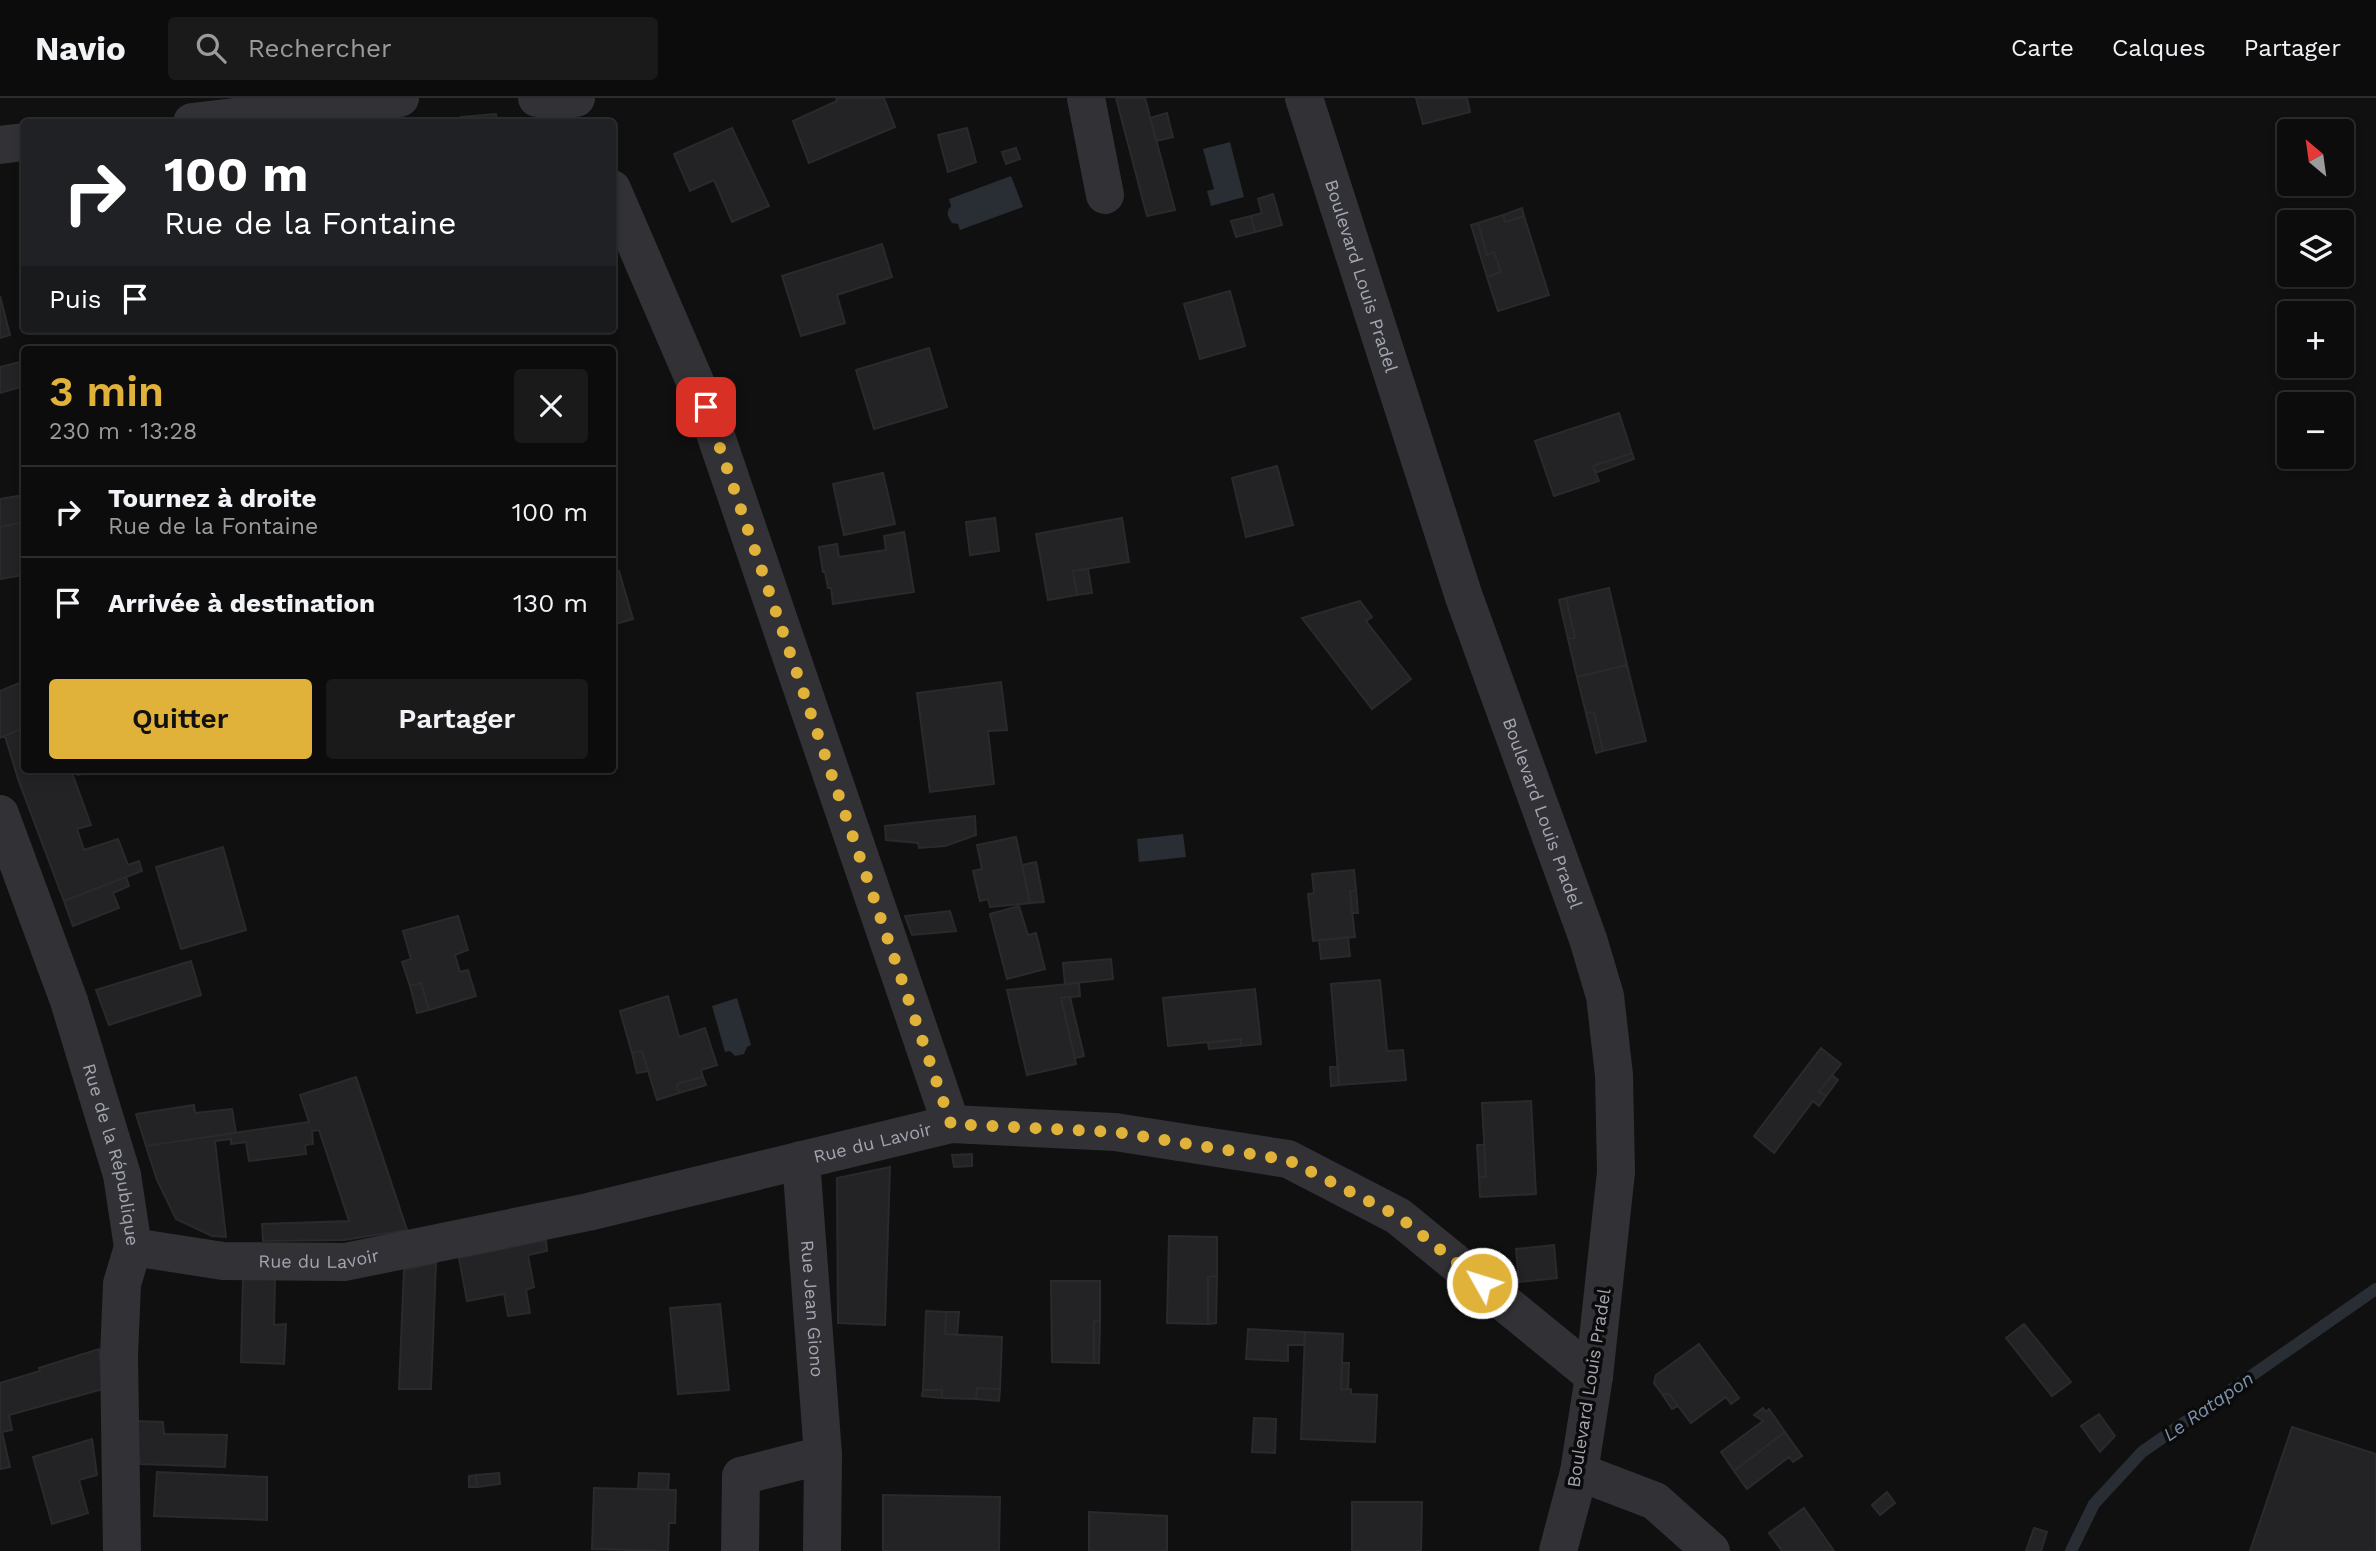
<!DOCTYPE html>
<html lang="fr">
<head>
<meta charset="utf-8">
<style>
  :root { --surface:#0c0c0d; --page:#1a1a1b; --text:#f1f3f6; --muted:#9a9b9d; --line:#2c2c2e; --accent:#e0b23a }
  body { margin:0; font-family:"Work Sans",sans-serif; background:var(--page); color:var(--text); height:100vh; display:flex; flex-direction:column; font-size:26px; white-space:nowrap }
  * { box-sizing:border-box; margin:0 }
  p { font-size:23px; color:var(--muted) }
  .icon { flex:none; width:38px; height:38px; fill:none; stroke:currentColor; stroke-width:2; stroke-linecap:round; stroke-linejoin:round }
  .map { position:relative; flex:1; overflow:hidden }
  .side { position:absolute; left:21px; top:248px; width:595px; height:427px; display:flex; flex-direction:column; background:var(--surface); border-radius:7px; box-shadow:0 4px 10px #0003,0 0 0 2px var(--line) }
  .side>* { flex:none }
  .hud { position:absolute; left:21px; top:21px; width:595px; height:214px; border-radius:7px; box-shadow:0 4px 10px #0003,0 0 0 2px var(--line); background:#202124; color:#fff; overflow:hidden }
  .needle { width:46px; rotate:331deg }
  .tools { position:absolute; left:2277px; top:21px; display:grid; gap:14px }
  .tools a { display:grid; place-items:center; width:77px; height:77px; border-radius:7px; background:var(--surface); box-shadow:0 4px 10px #0003,0 0 0 2px var(--line); font-size:35px }
  .pin { position:absolute; display:grid; place-items:center; width:60px; height:60px; color:#fff; margin:-30px; border-radius:14px; box-shadow:0 4px 10px #0006 }
  .me { position:absolute; width:77px; margin:-38px; rotate:309deg; stroke-linejoin:round; filter:drop-shadow(0 0 5px #0008) }
  .turn { display:flex; align-items:center; gap:24px; height:147px; padding:0 28px; font-size:32px }
  .turn .icon { width:91px; height:91px; stroke-width:2.5 }
  .turn b { display:block; font-size:49px; line-height:60px }
  .then { display:flex; align-items:center; height:66px; padding:0 28px; background:#0003; gap:14px; font-size:26px }
  .round { display:grid; place-items:center; flex:none; width:74px; height:74px; border-radius:7px; background:var(--page) }
  .overview { display:flex; align-items:center; justify-content:space-between; height:119px; padding:0 28px }
  h1 { font-size:42px; font-weight:600; line-height:52px; color:var(--accent) }
  .cta { display:flex; gap:14px; margin-top:auto; padding:14px 28px }
  .cta a { flex:1; height:80px; border-radius:7px; background:var(--accent); color:#111; font-size:28px; font-weight:600; line-height:80px; text-align:center }
  .cta a+a { background:var(--page); color:var(--text) }
  ul { padding:0; list-style:none }
  li { display:flex; align-items:center; gap:21px; height:91px; padding:0 28px; border-top:2px solid var(--line) }
  li div { flex:1 }
  li b { display:block; font-size:26px }
  li em { font-style:normal }
  header { display:flex; align-items:center; gap:42px; box-sizing:border-box; height:98px; padding:0 35px; background:var(--surface); border-bottom:2px solid var(--line) }
  header strong { font-size:33px }
  nav { display:flex; gap:38px; margin-inline-start:auto; font-size:24px }
  .search { width:490px; height:63px; background:var(--page); display:flex; align-items:center; gap:18px; box-sizing:border-box; padding:0 24px; border-radius:7px; color:var(--muted); font-size:26px }
  .map>svg:first-child { display:block }
  .water { fill:#282e34 }
  .lines { fill:none; stroke-linecap:round; stroke-linejoin:round }
  .stream { stroke:#282e34; stroke-width:12 }
  .building { fill:#232325; stroke:#2a2a2d; stroke-width:2 }
  .minor { stroke:#323236; stroke-width:38 }
  .route { stroke:#e0b23a; stroke-width:12; stroke-dasharray:0 21.6 }
  .labels { text-anchor:middle; stroke-width:7; stroke-linejoin:round; paint-order:stroke }
  .street-label { font-size:18px; fill:#a3a6b1; stroke:#0b0b0c }
  .water-label { font-size:19px; font-style:italic; fill:#7c91aa; stroke:#0b0b0c }
</style>
</head>
<body>
<header>
<strong>Navio</strong>
<div class="search"><svg class="icon" aria-label="search" viewBox="0 0 24 24"><circle cx="10" cy="10" r="6"/><path d="M15 15l6 6"/></svg>Rechercher</div>
<nav><a>Carte</a><a>Calques</a><a>Partager</a></nav>
</header>
<div class="map">
<svg width="2376" height="1453" viewBox="0 0 2376 1453">
  <rect width="100%" height="100%" fill="#101011"/>
  <path class="water" d="M1230 44 1244 99 1211 108 1207 93 1214 91 1203 51Z
    M1011 78 1023 109 960 132 958 126 952 125C947 118 946 114 951 108L949 101Z
    M1183 736 1186 759 1139 764 1137 741Z
    M737 900 751 947 747 949 744 956 735 958 730 953 725 954 712 908Z"/>
  <g class="lines">
    <path class="stream" d="M2071 1453 2094 1406 2142 1354 2376 1191"/>
  </g>
  <path class="building" d="M836 0H884L895 29 809 65 793 23 837 3Z
    M1116 0H1145L1175 112 1147 118Z
    M1416 0H1467L1470 14 1423 26Z
    M1167 15 1173 39 1156 43 1150 20Z
    M496 16 497 24H461V19Z
    M732 30 769 108 732 124 714 82 690 93 674 56Z
    M967 30 976 64 948 74 938 37Z
    M1016 50 1020 61 1006 66 1002 54Z
    M1273 96 1282 127 1255 134 1251 118 1262 115 1258 101Z
    M1522 110 1524 118 1505 124 1503 117Z
    M1503 117 1505 124 1524 118 1549 197 1498 213 1487 179 1501 174 1494 154 1487 157 1478 125Z
    M1251 118 1255 134 1236 139 1231 123Z
    M1478 125 1487 157 1494 154 1501 174 1487 179 1471 127Z
    M882 146 892 179 837 197 845 225 801 238 782 178Z
    M1230 193 1245 248 1200 261 1184 206Z
    M0 198 10 237 0 240Z
    M929 250 947 309 874 331 856 272Z
    M24 263V288L0 295V269Z
    M1619 315 1632 355 1593 368 1599 383 1554 398 1535 343Z
    M1632 355 1634 361 1595 375 1593 368Z
    M1277 368 1293 427 1246 439 1232 380Z
    M883 375 895 426 844 437 833 386Z
    M24 397V424L0 429V401Z
    M995 420 999 453 970 457 966 424Z
    M1122 420 1129 464 1073 473 1077 497 1048 502 1036 436Z
    M24 424V477L0 481V429Z
    M904 434 914 494 833 506 831 490H828L825 474H823L819 449 837 446 839 459 886 452 884 438Z
    M1088 471 1092 495 1077 497 1073 473Z
    M619 473 633 521 612 527V475Z
    M1609 490 1627 567 1577 579 1568 541 1575 540 1566 500Z
    M1566 500 1575 540 1568 541 1559 502Z
    M1360 503 1372 519 1366 523 1411 581 1372 611 1302 520Z
    M1627 567 1646 643 1603 653 1594 614 1586 615 1577 579Z
    M24 583V629L0 640V593Z
    M1001 584 1007 632 988 633 994 686 930 694 917 595Z
    M1594 614 1603 653 1596 655 1586 615Z
    M24 629V672H71L91 727 77 731 84 752 118 741 128 767 139 763 142 773 64 803 18 681 5 638Z
    M77 672H95L78 677Z
    M975 718 976 737 945 748 919 750 918 745 886 742 885 728Z
    M1016 739 1030 805 990 809 988 801 980 803 973 773 982 771 977 747Z
    M223 749 246 832 181 851 156 769Z
    M1036 764 1044 804 1030 805 1022 767Z
    M1354 772 1356 792 1350 793 1355 839 1313 843 1308 796 1314 795 1312 776Z
    M126 779 129 788 113 795 119 810 73 828 64 803Z
    M1356 792 1358 815H1352L1350 793Z
    M1019 808 1028 837 1036 835 1045 871 1007 881 990 816Z
    M950 813 956 833 912 837 905 818Z
    M458 818 468 852 455 857 460 874 468 872 476 898 429 912 421 885 410 888 402 864 411 861 403 833Z
    M1348 839 1350 858 1321 861 1319 842Z
    M1111 861 1113 881 1065 886 1063 865Z
    M191 863 201 897 109 927 96 892Z
    M1380 882 1387 953 1403 952 1406 982 1339 987 1331 886Z
    M421 885 429 912 417 915 410 888Z
    M1079 885 1080 898 1061 900 1076 966 1027 977 1007 892Z
    M1255 891 1261 946 1241 948V941L1168 948 1163 900Z
    M668 898 679 939 705 930 717 967 701 972 703 979 677 986 679 995 657 1002 642 953 632 955 620 913Z
    M1070 899 1084 958 1075 960 1061 900Z
    M1241 941V948L1209 951 1208 945Z
    M1821 950 1841 966 1819 994 1826 998 1819 1008 1813 1003 1774 1055 1754 1038Z
    M642 953 648 973 637 975 632 955Z
    M1338 968 1339 987 1331 988 1330 969Z
    M1832 977 1838 982 1826 998 1819 994Z
    M356 979 407 1132 344 1142 263 1143 262 1126 349 1123 319 1032 312 1033 313 1046 305 1047 306 1056 249 1063 246 1044 231 1046V1041L215 1043 226 1139 212 1138 176 1121 157 1082 146 1048 309 1024 300 997Z
    M703 979 706 987 679 995 677 986Z
    M1531 1003 1536 1096 1480 1099 1479 1079H1486L1482 1005Z
    M194 1007 195 1015 232 1011 236 1035 146 1048 136 1016Z
    M1484 1046 1486 1079H1479L1477 1047Z
    M972 1056V1068L954 1069 952 1057Z
    M890 1069 885 1227 838 1225 837 1080Z
    M1169 1138 1217 1139V1178L1208 1179V1226L1167 1225Z
    M546 1142 547 1153 528 1157 534 1189 526 1192 530 1215 508 1218 504 1196 467 1203 459 1160Z
    M1554 1147 1557 1180 1519 1184 1516 1151Z
    M436 1165 431 1291H399L404 1172Z
    M275 1178 274 1227 286 1226 284 1266 241 1264 243 1180Z
    M1217 1178 1216 1225 1208 1226V1179Z
    M1051 1183H1100V1223H1094V1265L1052 1264Z
    M720 1206 729 1292 678 1296 670 1210Z
    M926 1213 946 1214 945 1236 1002 1239 1000 1291 977 1290 976 1301 942 1300V1292H923Z
    M946 1214H959L957 1237 945 1236Z
    M1094 1223H1100L1099 1265H1094Z
    M2024 1226 2071 1284 2052 1298 2006 1240Z
    M1248 1231 1305 1234 1304 1247H1288V1263L1246 1261Z
    M1305 1234 1343 1236 1341 1292 1351 1291V1296L1377 1297 1375 1344 1301 1341Z
    M1699 1246 1739 1300 1731 1306 1726 1299 1691 1325 1669 1296H1662L1654 1285 1656 1277Z
    M99 1251 103 1291 9 1317 12 1332 2 1334 10 1369 0 1371V1285L40 1273 39 1270Z
    M1342 1265H1349L1348 1291 1341 1292Z
    M977 1290 1000 1291 999 1303 976 1301Z
    M923 1292H942V1300L922 1298Z
    M1662 1296H1669L1678 1308 1672 1311Z
    M1763 1310 1766 1314 1769 1311 1785 1334 1734 1373 1721 1354 1763 1323 1754 1317Z
    M2099 1316 2115 1338 2100 1354 2081 1328Z
    M1254 1320 1276 1321 1275 1355 1252 1354Z
    M136 1323 163 1324 164 1336 227 1337 225 1369 140 1366Z
    M2292 1329 2376 1356V1453H2250Z
    M1785 1334 1802 1358 1793 1364 1789 1359 1747 1391 1734 1373Z
    M92 1341 97 1377 79 1382 88 1415 52 1426 33 1359Z
    M157 1374 267 1379V1422L154 1418Z
    M499 1375 500 1386 477 1389 476 1377Z
    M639 1375 669 1376 668 1392 638 1391Z
    M476 1377 477 1389H469V1378Z
    M594 1390 676 1392 675 1425H669L668 1453 592 1451Z
    M1887 1394 1895 1405 1880 1417 1872 1407Z
    M883 1397 1000 1399 999 1453H883Z
    M1352 1404H1422L1421 1453H1352Z
    M1804 1410 1834 1453H1782L1769 1435Z
    M1089 1414 1167 1418V1453H1089Z
    M2034 1430 2047 1434 2041 1453H2026Z"/>
  <g class="lines">
    <g class="minor">
      <path d="M537 0H576"/>
      <path d="M1086 0 1105 97"/>
      <path id="s1" d="M1304 0 1464 499 1588 841 1605 898 1614 977 1616 1074 1594 1278 1579 1374 1558 1453"/>
      <path d="M192 24 400 0"/>
      <path d="M0 47 24 44"/>
      <path d="M612 91 706 309 951 1026"/>
      <path id="s2" d="M0 716 69 903 122 1077 133 1149 122 1186 119 1257 122 1453"/>
      <path id="s3" d="M801 1062 823 1357 822 1453"/>
      <path id="s4" d="M133 1149 223 1163 345 1164 588 1114 951 1026 1115 1034 1288 1061 1398 1118 1594 1278"/>
      <path d="M1579 1374 1655 1403 1711 1453"/>
      <path d="M740 1453 741 1378 823 1357"/>
    </g>
  </g>
  <g class="lines">
    <path class="route" d="M706 309 951 1026 1115 1034 1288 1062 1398 1118 1482 1185"/>
  </g>
  <g class="labels">
    <g class="street-label">
      <text dy="6" stroke="none"><textPath href="#s1" startOffset="187">Boulevard Louis Pradel</textPath></text>
      <text dy="6" stroke="none"><textPath href="#s1" startOffset="754">Boulevard Louis Pradel</textPath></text>
      <text dy="6" stroke="none"><textPath href="#s4" startOffset="754">Rue du Lavoir</textPath></text>
      <text dy="6" stroke="none"><textPath href="#s2" startOffset="359">Rue de la République</textPath></text>
      <text dy="6" stroke="none"><textPath href="#s4" startOffset="187">Rue du Lavoir</textPath></text>
      <text dy="6" stroke="none"><textPath href="#s3" startOffset="149">Rue Jean Giono</textPath></text>
      <text transform="translate(1589 1290) rotate(-81)" y="6">Boulevard Louis Pradel</text>
    </g>
    <g class="water-label">
      <text transform="translate(2208 1308) rotate(-35)" y="7">Le Ratapon</text>
    </g>
  </g>
</svg>
<div class="tools">
<a><svg class="needle" viewBox="-14 -14 28 28"><path d="M0-13l5 13h-10z" fill="#e53935"/><path d="M0 13l5-13h-10z" fill="#9a9b9d"/></svg></a>
<a><svg class="icon" aria-label="layers" viewBox="0 0 24 24"><path d="M12 4l9 5-9 5-9-5zM3 14l9 5 9-5"/></svg></a>
<a>+</a>
<a>−</a>
</div>
<div class="pin" style="left:706px;top:309px;background:#d93025"><svg class="icon" aria-label="arrive" viewBox="0 0 24 24"><path d="M6 21V4h12l-3 4 3 4H6"/></svg></div>
<svg class="me" style="left:1482px;top:1185px" viewBox="-20 -20 40 40"><circle r="17" fill="#e0b23a" stroke="#fff" stroke-width="3"/><path d="M0-11L8 9 0 5-8 9z" fill="#fff"/></svg>
<div class="hud">
<div class="turn"><svg class="icon" aria-label="right" viewBox="0 0 24 24"><path d="M7 20v-9h11M14 6l5 5-5 5"/></svg><div><b>100 m</b>Rue de la Fontaine</div></div>
<div class="then">Puis<svg class="icon" aria-label="arrive" viewBox="0 0 24 24"><path d="M6 21V4h12l-3 4 3 4H6"/></svg></div>
</div>
<section class="side">
<div class="overview"><div><h1>3 min</h1><p>230 m · 13:28</p></div><a class="round"><svg class="icon" aria-label="close" viewBox="0 0 24 24"><path d="M6 6l12 12M18 6L6 18"/></svg></a></div>
<ul>
<li><svg class="icon" aria-label="right" viewBox="0 0 24 24"><path d="M7 20v-9h11M14 6l5 5-5 5"/></svg><div><b>Tournez à droite</b><p>Rue de la Fontaine</p></div><em>100 m</em></li>
<li><svg class="icon" aria-label="arrive" viewBox="0 0 24 24"><path d="M6 21V4h12l-3 4 3 4H6"/></svg><div><b>Arrivée à destination</b></div><em>130 m</em></li>
</ul>
<div class="cta"><a>Quitter</a><a>Partager</a></div>
</section>
</div>
</body>
</html>
